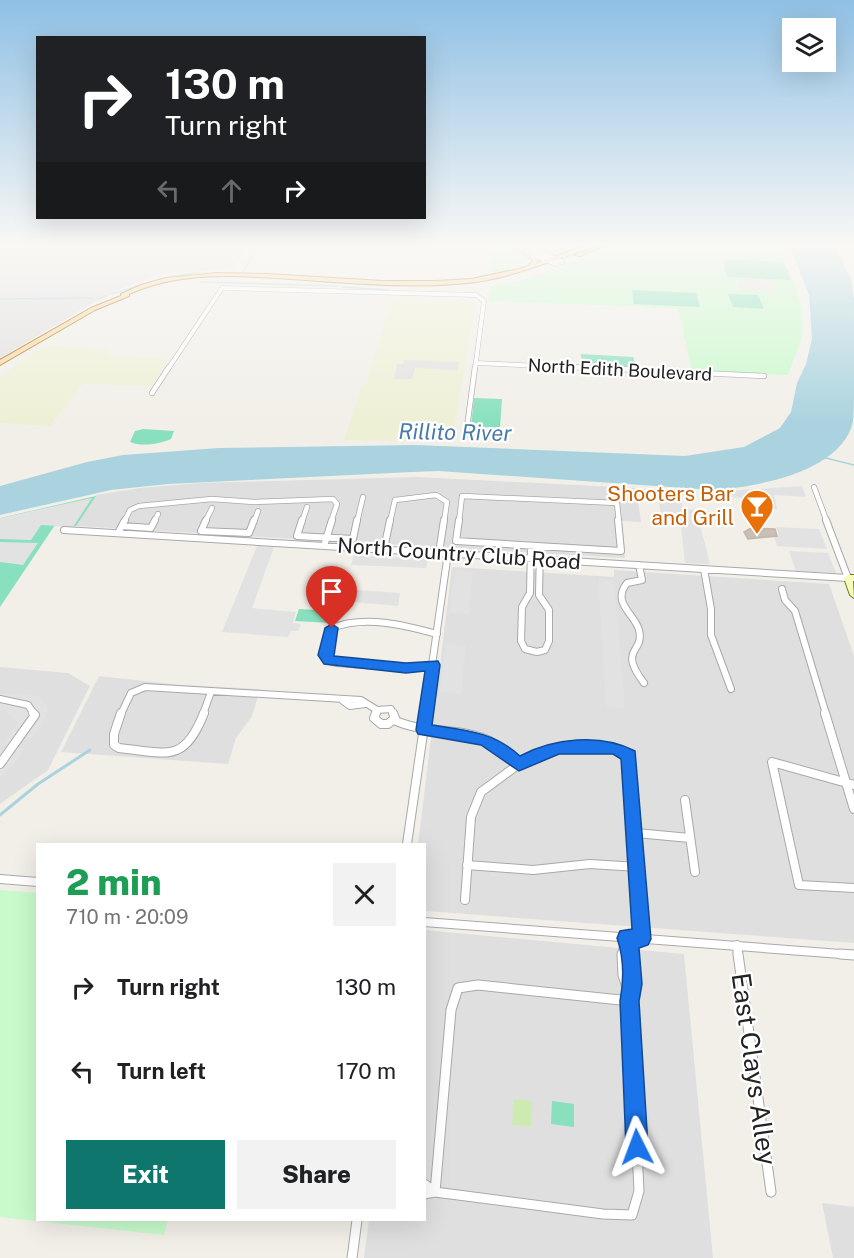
<!DOCTYPE html>
<html lang="en">
<head>
<meta charset="utf-8">
<style>
  :root { --surface:#fff; --page:#f2f2f2; --text:#202124; --muted:#757577; --accent:#0f766e }
  body { margin:0; font-family:"Public Sans",sans-serif; background:var(--page); color:var(--text); height:100vh; display:flex; flex-direction:column; font-size:22px; white-space:nowrap }
  * { box-sizing:border-box; margin:0 }
  p { font-size:20px; color:var(--muted) }
  .icon { flex:none; width:33px; height:33px; fill:none; stroke:currentColor; stroke-width:2; stroke-linecap:round; stroke-linejoin:round }
  .map { position:relative; flex:1; overflow:hidden }
  .panel { position:absolute; left:36px; top:843px; width:390px; height:378px; display:flex; flex-direction:column; background:var(--surface); border-radius:0px; box-shadow:0 6px 24px #0002 }
  .panel>* { flex:none }
  .top-card { position:absolute; left:36px; top:36px; width:390px; height:183px; border-radius:0px; box-shadow:0 6px 24px #0002; background:#202124; color:#fff; overflow:hidden }
  .tools { position:absolute; left:782px; top:18px; display:grid; gap:12px }
  .tools a { display:grid; place-items:center; width:54px; height:54px; border-radius:0px; background:var(--surface); box-shadow:0 6px 24px #0002; font-size:30px }
  .pin { position:absolute; display:grid; place-items:center; width:51px; height:51px; color:#fff; margin:-62px -26px; border-radius:50% 50% 50% 0; rotate:-45deg; box-shadow:0 0 6px #0007 }
  .pin .icon { rotate:45deg }
  .me { position:absolute; width:66px; margin:-33px; rotate:357deg; stroke-linejoin:round; filter:drop-shadow(0 0 4px #0008) }
  .turn { display:flex; align-items:center; gap:21px; height:126px; padding:0 30px; font-size:27px }
  .turn .icon { width:78px; height:78px; stroke-width:2.5 }
  .turn b { display:block; font-size:42px; line-height:51px }
  .lanes { display:flex; align-items:center; height:57px; padding:0 30px; background:#0003; justify-content:center; gap:30px; direction:ltr }
  .lanes .off { opacity:.35 }
  .round { display:grid; place-items:center; flex:none; width:63px; height:63px; border-radius:0px; background:var(--page) }
  .headline { display:flex; align-items:center; justify-content:space-between; height:102px; padding:0 30px }
  h1 { font-size:36px; font-weight:800; line-height:45px; color:#1e9e55 }
  .cta { display:flex; gap:12px; margin-top:auto; padding:12px 30px }
  .cta a { flex:1; height:69px; border-radius:0px; background:var(--accent); color:#fff; font-size:24px; font-weight:800; line-height:69px; text-align:center }
  .cta a+a { background:var(--page); color:var(--text) }
  ul { padding:0; list-style:none }
  li { display:flex; align-items:center; gap:18px; height:84px; padding:0 30px }
  li div { flex:1 }
  li b { display:block; font-size:22px }
  li em { font-style:normal }
  .map>svg:first-child { display:block }
  .residential { fill:#e0dfdf }
  .farmland { fill:#eef0d5 }
  .grass { fill:#cdebb0 }
  .park { fill:#c8facc }
  .pitch { fill:#88e0be }
  .parking { fill:#e2e2e2 }
  .water { fill:#aad3df }
  .lines { fill:none; stroke-linecap:round; stroke-linejoin:round }
  .stream-far1 { stroke:#aad3df; stroke-width:1.5 }
  .stream { stroke:#aad3df; stroke-width:3 }
  .building { fill:#c7bfb8; stroke:#c4b6ab; stroke-width:1.5 }
  .minor-far4-casing { stroke:#a9a9a9; stroke-width:5 }
  .minor-far3-casing { stroke:#a9a9a9; stroke-width:6 }
  .minor-far2-casing { stroke:#a9a9a9; stroke-width:8 }
  .minor-far1-casing { stroke:#a9a9a9; stroke-width:10 }
  .minor-casing { stroke:#a9a9a9; stroke-width:11 }
  .tertiary-casing { stroke:#a9a9a9; stroke-width:6 }
  .secondary-casing { stroke:#707d05; stroke-width:2 }
  .primary-casing { stroke:#a06b00; stroke-width:2 }
  .minor-far4 { stroke:#fff; stroke-width:4 }
  .minor-far3 { stroke:#fff; stroke-width:4.5 }
  .minor-far2 { stroke:#fff; stroke-width:6 }
  .minor-far1 { stroke:#fff; stroke-width:8 }
  .minor { stroke:#fff; stroke-width:9 }
  .tertiary { stroke:#fff; stroke-width:4.5 }
  .secondary { fill:#f7fabf; fill-rule:evenodd }
  .primary { fill:#fcd6a4; fill-rule:evenodd }
  .route { fill:#1a73e8; stroke:#114b97; stroke-width:1.5 }
  .labels { text-anchor:middle; stroke-width:4.5; stroke-linejoin:round; paint-order:stroke }
  .far-street-label { font-size:18px; fill:#222; stroke:#fff }
  .food-label { font-size:21px; fill:#c56008; stroke:#fff; text-anchor:end }
  .street-label { font-size:21px; fill:#222; stroke:#fff }
  .water-label { font-size:22px; font-style:italic; fill:#4a7aab; stroke:#fff }
  .near-street-label { font-size:26px; fill:#222; stroke:#fff }
</style>
</head>
<body>
<div class="map">
<svg width="854" height="1258" viewBox="0 0 854 1258">
  <rect width="100%" height="100%" fill="#f2efe9"/>
  <path class="residential" d="M0 247H246L231 269 164 273 123 288 91 304 0 358Z
    M417 477 636 488 641 522 622 521 625 558 76 526 96 495 140 488 200 483Z
    M452 567 614 577V570L829 584 854 656V943L425 911 424 844H418Z
    M0 667 68 673 90 686 48 770 0 804Z
    M99 676 180 685 260 689 252 716 236 738 228 764 61 752Z
    M425 930 684 954 713 1258H364L369 1220H424Z
    M822 1203 854 1207V1258H833Z"/>
  <path class="farmland" d="M391 298 475 302 452 442 344 440 362 386H366Z
    M45 346 111 350 107 356 168 359 152 386 83 384 50 426 0 423V376Z"/>
  <path class="grass" d="M514 1099 532 1101 531 1127 512 1125Z"/>
  <path class="park" d="M494 247C506 247 526 251 531 261L491 273Z
    M610 247H777C790 273 807 305 802 335 799 349 792 362 788 375L692 371 678 308 489 301 491 286 523 280Z
    M0 890 37 893 38 1220H168L164 1235 0 1217Z"/>
  <path class="pitch" d="M723 259 784 262 791 280 727 277Z
    M632 290 696 293 700 307 634 304Z
    M728 294 758 295 764 309 733 307Z
    M581 354 633 357 637 367 582 366Z
    M474 398 502 399 500 428 471 426Z
    M143 429 174 431 171 439C159 444 142 447 130 442L135 431Z
    M96 496 76 526 55 525 0 607V518Z
    M299 609 333 611 330 623 295 621Z
    M552 1101 574 1104V1127L551 1124Z"/>
  <path class="parking" d="M737 279 772 281 776 292 741 290Z
    M404 360 459 362 458 370 415 368 412 379H394L397 364H403Z
    M802 486 806 497 774 495 777 509 746 507 743 498 727 497 726 491Z
    M658 496 681 497 683 509 705 510 708 524H700L710 564 685 563 680 516 661 515Z
    M92 498 73 527 41 525 31 540 0 539V518Z
    M776 527 819 529 827 549 777 546 774 536H779Z
    M0 542 38 543 23 565 0 562Z
    M257 546 274 547 252 608 296 612 293 623 301 624 298 631H291L288 637 222 632Z
    M789 551 828 553 836 573 796 571Z
    M354 555 428 559 426 568 351 565Z
    M455 571 473 572 469 614 449 613Z
    M598 579 614 580 625 708 606 706Z
    M345 589 400 593 398 606 342 601Z
    M446 644 466 645 461 694 440 692Z
    M0 693 40 696 48 708 46 717 32 738 25 737 18 747 24 749 11 767 0 777V756L8 745 4 744 18 723 5 711 0 710Z"/>
  <path class="water" d="M790 247H836L851 280 854 298C854 327 854 356 854 385 854 396 854 410 853 421 843 472 756 487 714 490L438 471 412 472 168 484 111 490 0 515V486L87 462 123 455 219 448 415 445 685 456 744 447 780 428 791 412 797 383 806 364 812 339 809 295Z"/>
  <g class="lines">
    <path class="stream-far1" d="M243 271 258 247
      M201 282 337 286
      M343 287 390 290
      M112 294 157 280 197 272 199 275
      M0 299 93 298
      M99 299 106 296
      M822 457 854 465"/>
    <path class="stream" d="M0 815 38 784 90 750"/>
  </g>
  <path class="building" d="M751 528 775 529 777 536 748 539 744 532Z"/>
  <g class="lines">
    <defs>
      <path id="minor-far4" d="M476 363 609 369
        M168 369 222 288 476 295 484 301 475 369"/>
      <path id="minor-far3" d="M576 367 764 376
        M152 393 169 367
        M466 435 475 367
        M814 487 827 522
        M124 522 130 510 139 506 212 499 254 502 333 499 337 504 331 522
        M154 522 158 514
        M205 522 212 508
        M254 522 258 511
        M302 522 307 507
        M357 522 363 497
        M390 522 395 500 436 495 447 502 444 522
        M459 522 462 496 617 503 619 522"/>
      <path id="minor-far2" d="M206 520 201 531 249 533 254 520
        M302 520 297 536 353 539 357 520
        M459 520 456 541 621 551 618 520
        M122 526 151 528 155 520
        M64 530 848 578 826 520
        M118 533 125 520
        M324 546 332 520
        M531 547 530 593 522 607 521 641 525 649 537 652 545 650 549 641V610L539 595 540 547
        M384 549 390 520
        M439 553 444 520
        M639 565 642 580 627 583C611 603 635 614 639 630 645 654 617 647 644 683
        M704 569 711 609V635L731 689
        M782 589 785 600 795 611 826 714
        M433 665 406 668 337 663 329 661 325 655 332 628C365 615 404 625 437 634
        M0 699 28 705 34 714
        M343 701 350 706 365 704
        M377 710 391 709 393 714
        M121 714 131 693 145 687 361 700 377 710
        M203 714 211 692
        M375 714 377 710
        M425 714 448 553"/>
      <path id="minor-far1" d="M121 713 114 734V745L119 748C167 753 184 764 204 713
        M376 713 374 718 381 724H388L395 718 393 713
        M825 713 854 809
        M394 720C423 734 456 727 485 739 498 744 509 755 519 764
        M0 764 35 715 33 713
        M854 785 772 762 799 885 854 888
        M685 800 695 872
        M636 833 690 838
        M407 844 426 713
        M467 865 533 870 590 864 638 867
        M0 879 38 882
        M465 900 471 817 481 792 519 764 537 754 559 747 615 748 629 755 642 939
        M424 922 854 955
        M737 945 738 955
        M622 955 626 937 630 955"/>
      <path id="minor" d="M622 954 623 975 630 996
        M738 954 771 1192
        M840 954 854 955
        M478 985 630 1001 639 1191 632 1215 603 1214 435 1192 451 1010 458 988Z
        M630 1001V954
        M424 1184 435 1192 424 1194
        M352 1258 357 1220"/>
      <path id="tertiary" d="M516 247 556 264
        M528 247 562 262"/>
      <path id="secondary" d="M848 575H854V581H853L854 598 850 595 844 578Z"/>
      <path id="primary" d="M582 247H587C576 254 562 258 549 262 529 269 509 276 488 280 433 290 361 284 305 280 247 276 184 269 129 294V296L95 310 0 365V360L91 308 121 296V294L141 285 166 278 216 273 267 274 383 281H436L471 279 519 269 528 266 533 260 523 252V250H527L538 259 536 263Z
        M597 247H602L580 256 575 255Z"/>
    </defs>
    <use href="#minor-far4" class="minor-far4-casing"/>
    <use href="#minor-far3" class="minor-far3-casing"/>
    <use href="#minor-far2" class="minor-far2-casing"/>
    <use href="#minor-far1" class="minor-far1-casing"/>
    <use href="#minor" class="minor-casing"/>
    <use href="#tertiary" class="tertiary-casing"/>
    <use href="#secondary" class="secondary-casing"/>
    <use href="#primary" class="primary-casing"/>
    <use href="#minor-far4" class="minor-far4"/>
    <use href="#minor-far3" class="minor-far3"/>
    <use href="#minor-far2" class="minor-far2"/>
    <use href="#minor-far1" class="minor-far1"/>
    <use href="#minor" class="minor"/>
    <use href="#tertiary" class="tertiary"/>
    <use href="#secondary" class="secondary"/>
    <use href="#primary" class="primary"/>
  </g>
  <linearGradient id="sky" x2="0" y2="1"><stop stop-color="#8fc0e4"/><stop offset="0.58" stop-color="#f9f8f5"/><stop offset="1" stop-color="#f9f8f5" stop-opacity="0"/></linearGradient>
  <rect width="854" height="423" fill="url(#sky)"/>
  <path class="route" d="M332 624 338 628 334 656 406 663 438 661 440 665 432 725C465 730 494 732 520 756 553 738 601 733 635 751L651 939 648 945 639 948 642 984 639 1001 648 1147 645 1154 637 1158 629 1154 626 1147 620 1001C624 980 624 958 617 938L620 931 632 929 621 759 613 754H559L519 771 481 745 418 734 416 730 425 671 406 673 324 664 318 655 325 628Z"/>
  <defs>
    <symbol id="bar-pin" viewBox="-11 -11 22 30"><path d="M0 17L-7.5 6A9.5 9.5 0 1 1 7.5 6Z" fill="#e8710a" stroke="#fff"/><path d="M-6-5H6L.8 .8V4.5H3.5V6h-7V4.5H-.8V.8Z" fill="#fff"/></symbol>
  </defs>
  <g fill-rule="evenodd">
    <use href="#bar-pin" x="738" y="487" width="38" height="52"/>
  </g>
  <g class="labels">
    <g class="far-street-label">
      <text transform="translate(620 370) rotate(3)" y="6">North Edith Boulevard</text>
    </g>
    <g class="food-label">
      <text x="734" y="501">Shooters Bar<tspan x="734" dy="24">and Grill</tspan></text>
    </g>
    <g class="street-label">
      <text transform="translate(459 554) rotate(4)" y="7">North Country Club Road</text>
    </g>
    <g class="water-label">
      <text transform="translate(455 432) rotate(1)" y="8">Rillito River</text>
    </g>
    <g class="near-street-label">
      <text transform="translate(754 1069) rotate(82)" y="9">East Clays Alley</text>
    </g>
  </g>
</svg>
<div class="tools">
<a><svg class="icon" aria-label="layers" viewBox="0 0 24 24"><path d="M12 4l9 5-9 5-9-5zM3 14l9 5 9-5"/></svg></a>
</div>
<div class="pin" style="left:332px;top:628px;background:#d93025"><svg class="icon" aria-label="arrive" viewBox="0 0 24 24"><path d="M6 21V4h12l-3 4 3 4H6"/></svg></div>
<svg class="me" style="left:637px;top:1147px" viewBox="-20 -20 40 40"><path d="M0-17L14 15 0 8-14 15z" fill="#1a73e8" stroke="#fff" stroke-width="4"/></svg>
<div class="top-card">
<div class="turn"><svg class="icon" aria-label="right" viewBox="0 0 24 24"><path d="M7 20v-9h11M14 6l5 5-5 5"/></svg><div><b>130 m</b>Turn right</div></div>
<div class="lanes"><svg class="icon off" aria-label="left" viewBox="0 0 24 24"><path d="M17 20v-9H6M10 6l-5 5 5 5"/></svg><svg class="icon off" aria-label="ahead" viewBox="0 0 24 24"><path d="M12 20V5M6 11l6-6 6 6"/></svg><svg class="icon" aria-label="right" viewBox="0 0 24 24"><path d="M7 20v-9h11M14 6l5 5-5 5"/></svg></div>
</div>
<section class="panel">
<div class="headline"><div><h1>2 min</h1><p>710 m · 20:09</p></div><a class="round"><svg class="icon" aria-label="close" viewBox="0 0 24 24"><path d="M6 6l12 12M18 6L6 18"/></svg></a></div>
<ul>
<li><svg class="icon" aria-label="right" viewBox="0 0 24 24"><path d="M7 20v-9h11M14 6l5 5-5 5"/></svg><div><b>Turn right</b></div><em>130 m</em></li>
<li><svg class="icon" aria-label="left" viewBox="0 0 24 24"><path d="M17 20v-9H6M10 6l-5 5 5 5"/></svg><div><b>Turn left</b></div><em>170 m</em></li>
</ul>
<div class="cta"><a>Exit</a><a>Share</a></div>
</section>
</div>
</body>
</html>
